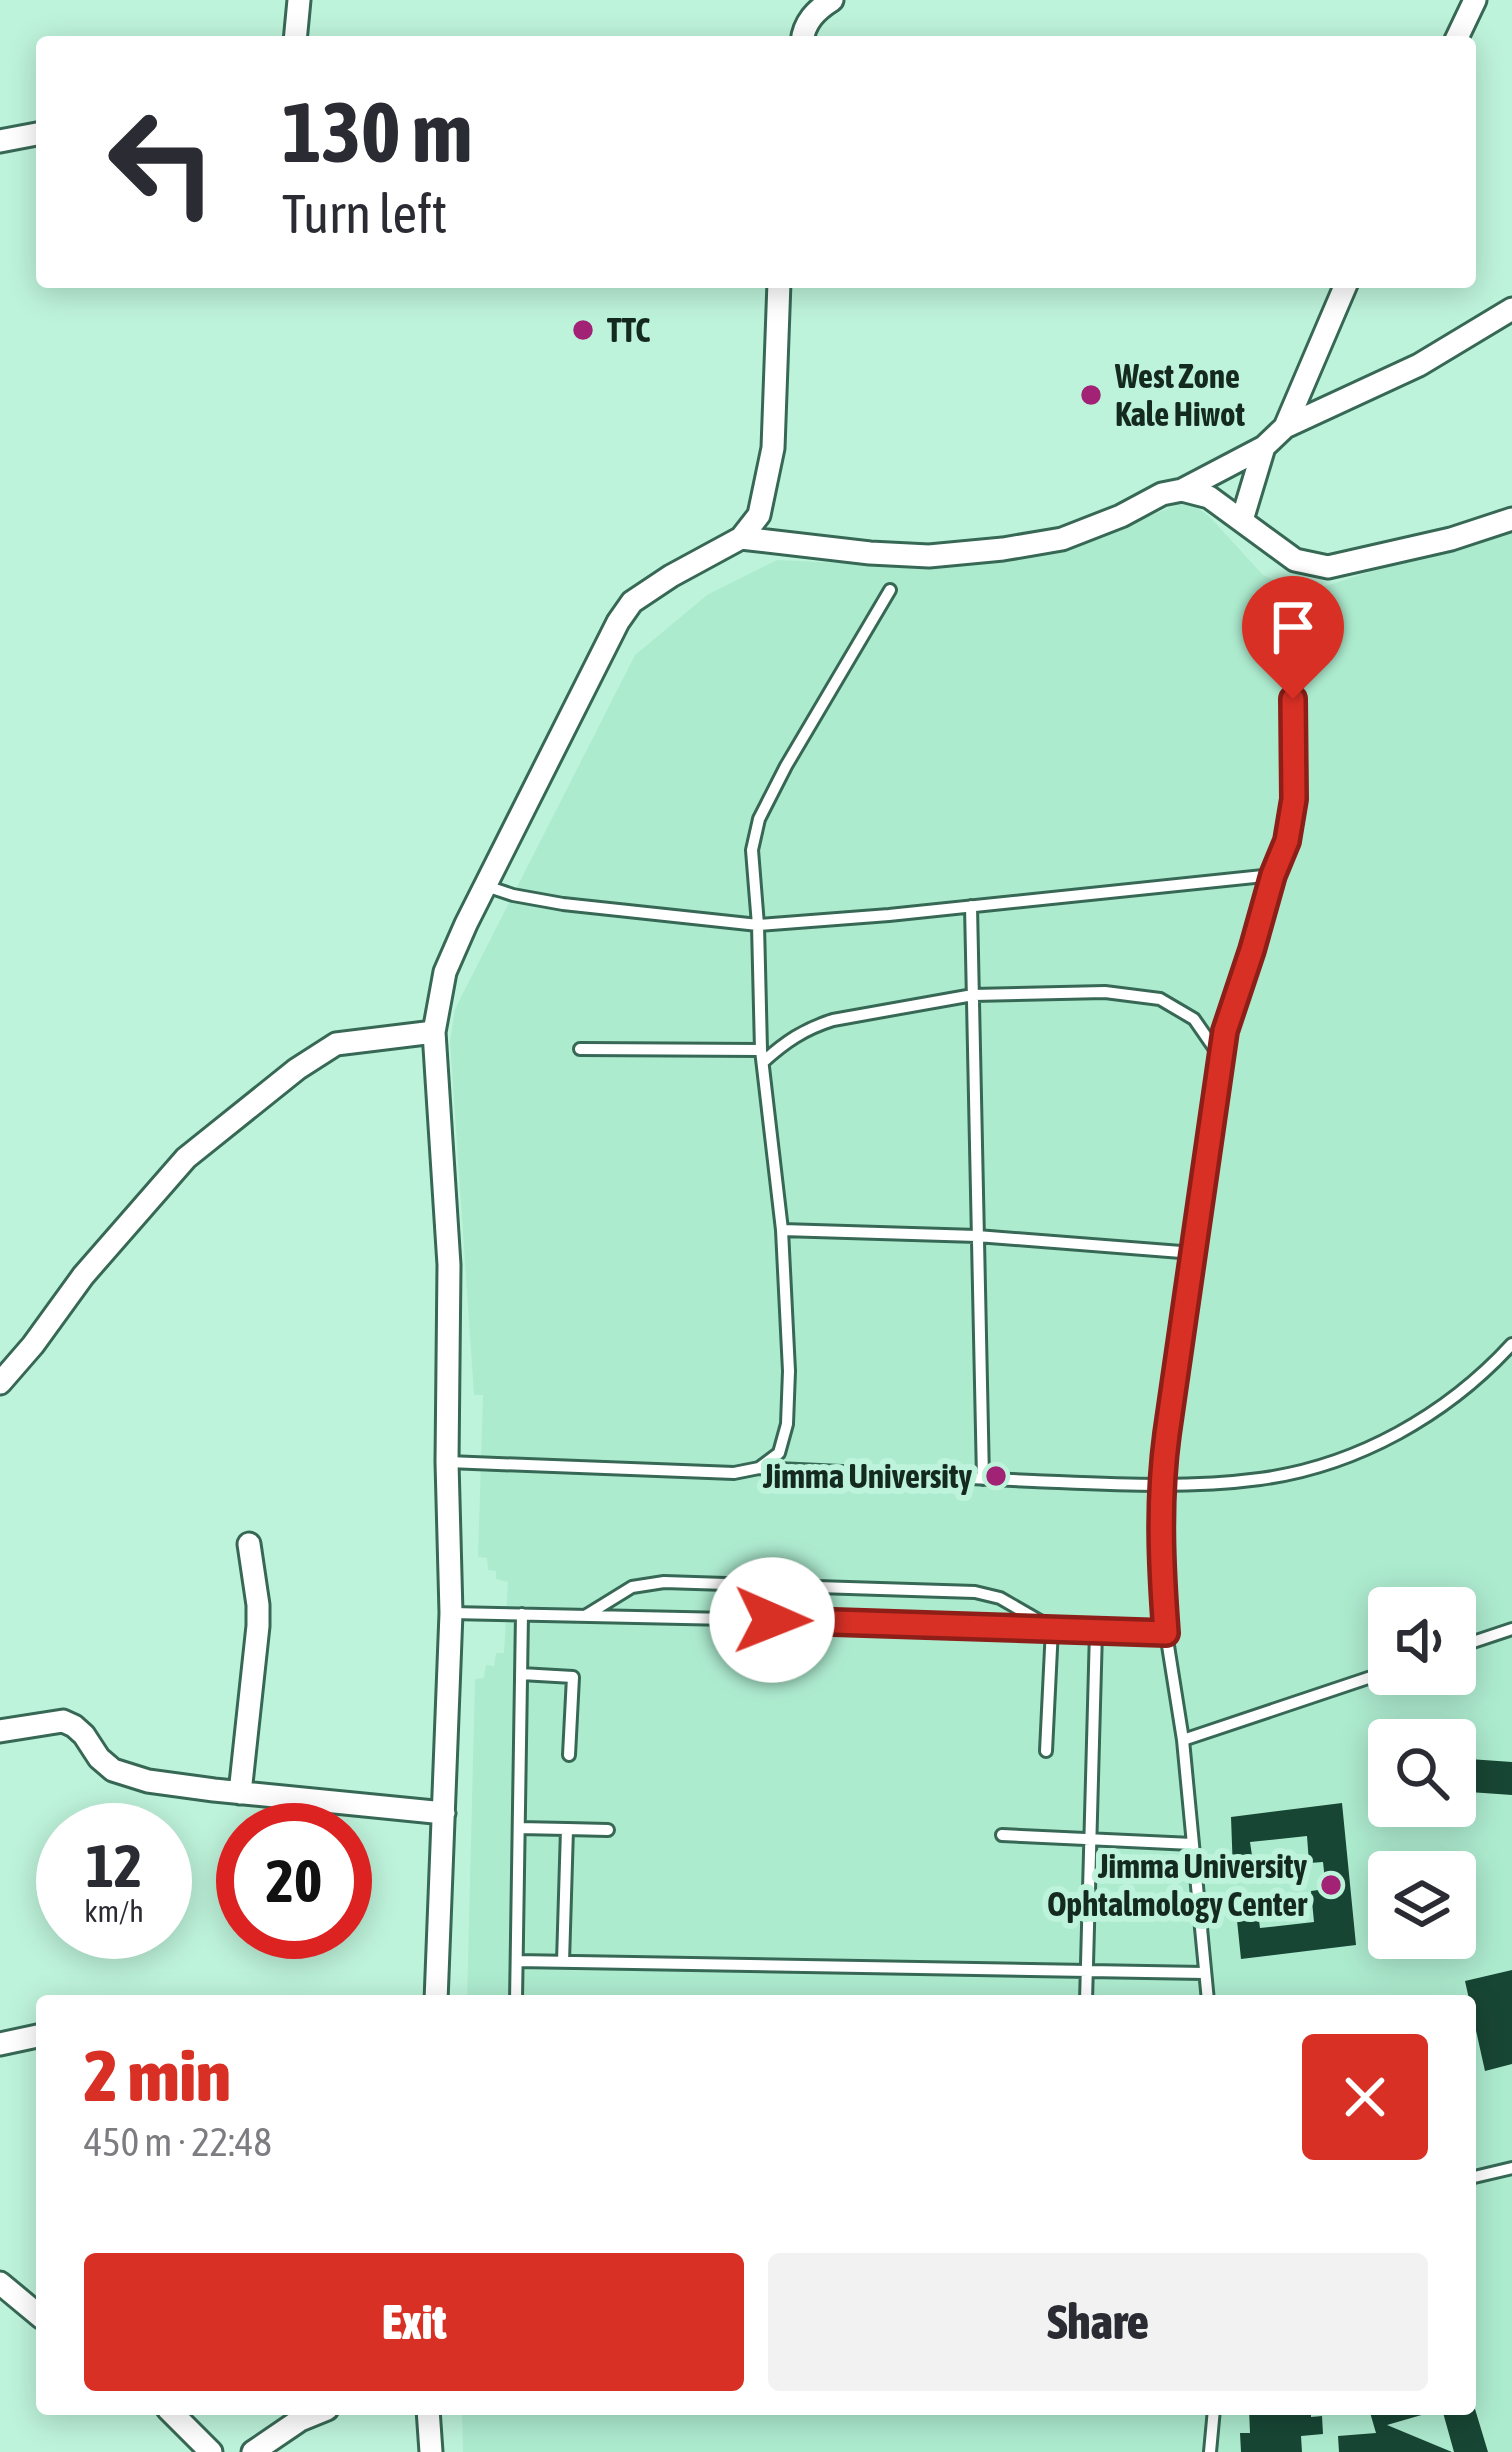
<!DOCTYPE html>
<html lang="en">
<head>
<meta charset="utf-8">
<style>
  :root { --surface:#fff; --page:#f2f2f3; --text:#2b2b33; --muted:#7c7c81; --accent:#d93025 }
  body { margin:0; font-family:"Asap Condensed",sans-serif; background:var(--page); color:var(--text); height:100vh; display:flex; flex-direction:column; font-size:45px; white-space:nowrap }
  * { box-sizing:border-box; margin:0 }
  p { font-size:39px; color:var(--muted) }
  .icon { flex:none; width:66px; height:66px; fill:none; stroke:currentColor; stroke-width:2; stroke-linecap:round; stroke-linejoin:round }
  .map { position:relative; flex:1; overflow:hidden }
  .side { position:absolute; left:36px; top:1995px; width:1440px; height:420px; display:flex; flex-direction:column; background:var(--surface); border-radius:12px; box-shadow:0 6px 30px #0003 }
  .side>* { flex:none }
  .banner { position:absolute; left:36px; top:36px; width:1440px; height:252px; border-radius:12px; box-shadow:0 6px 30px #0003; background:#fff; color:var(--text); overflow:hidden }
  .tools { position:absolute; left:1368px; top:1587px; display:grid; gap:24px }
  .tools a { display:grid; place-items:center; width:108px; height:108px; border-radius:12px; background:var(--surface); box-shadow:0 6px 30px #0003; font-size:60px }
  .speed { position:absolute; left:36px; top:1803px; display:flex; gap:24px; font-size:60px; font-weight:700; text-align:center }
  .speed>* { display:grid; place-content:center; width:156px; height:156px; border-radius:50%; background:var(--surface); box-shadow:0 6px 30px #0003; line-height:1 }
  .speed small { font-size:30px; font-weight:400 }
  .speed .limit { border:18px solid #d22; background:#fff; color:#111 }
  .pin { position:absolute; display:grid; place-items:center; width:102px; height:102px; color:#fff; margin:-123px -51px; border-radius:50% 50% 50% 0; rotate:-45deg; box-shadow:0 0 12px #0007 }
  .pin .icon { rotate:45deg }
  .me { position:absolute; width:132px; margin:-66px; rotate:91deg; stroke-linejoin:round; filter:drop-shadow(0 0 9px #0008) }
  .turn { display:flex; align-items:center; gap:42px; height:252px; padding:0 48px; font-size:54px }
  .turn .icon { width:156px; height:156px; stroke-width:2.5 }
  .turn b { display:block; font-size:84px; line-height:102px }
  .round { display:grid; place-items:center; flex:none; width:126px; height:126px; border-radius:12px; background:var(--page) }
  .head { display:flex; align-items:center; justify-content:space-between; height:204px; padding:0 48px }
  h1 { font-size:72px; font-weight:800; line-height:90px; color:var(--accent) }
  .cta { display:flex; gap:24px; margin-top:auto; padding:24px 48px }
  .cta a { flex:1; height:138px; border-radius:12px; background:var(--accent); color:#fff; font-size:48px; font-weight:800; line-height:138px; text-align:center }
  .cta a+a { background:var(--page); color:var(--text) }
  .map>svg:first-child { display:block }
  .built { fill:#adebcf; fill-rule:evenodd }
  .building { fill:#184635 }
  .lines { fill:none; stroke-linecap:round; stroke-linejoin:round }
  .lane-casing { stroke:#376855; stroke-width:16 }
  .street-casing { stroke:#376855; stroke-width:27 }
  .lane { stroke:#fff; stroke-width:10 }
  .street { stroke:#fff; stroke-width:21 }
  .route-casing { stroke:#8d1f18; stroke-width:30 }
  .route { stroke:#d93025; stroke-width:21 }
  .poi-dot { fill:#a22376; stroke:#bef3db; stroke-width:4.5 }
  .labels { text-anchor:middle; stroke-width:12; stroke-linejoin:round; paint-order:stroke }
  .poi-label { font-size:33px; font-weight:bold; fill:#142920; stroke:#bef3db; text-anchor:start }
</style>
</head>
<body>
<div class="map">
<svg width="1512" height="2452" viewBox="0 0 1512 2452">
  <rect width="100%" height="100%" fill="#bef3db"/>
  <path class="built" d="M1180 503 1196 507 1209 516 1263 575 1304 593 1512 526V2452H463L462 2409H1470V2001H467L475 1679 484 1678 486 1665 494 1666 496 1653H504L508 1582 496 1579V1571L488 1570 487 1558 478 1557 483 1395H474L450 1041 455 1009 635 655 707 595 777 560 932 567 1089 542ZM1389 1608H1455V1674H1389ZM1389 1740H1455V1806H1389ZM1389 1872H1455V1938H1389Z"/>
  <path class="building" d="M1455 1758 1512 1762V1795L1455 1791Z
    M1342 1803 1356 1945 1241 1959 1235 1901 1256 1898 1260 1928 1314 1922 1311 1891 1326 1889 1323 1862 1309 1863 1307 1836 1250 1842 1254 1869 1233 1872 1231 1817Z
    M1512 1970V2064L1485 2071 1465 1981Z
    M1249 2409H1311V2417L1322 2416 1323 2434 1301 2436 1302 2452H1241L1240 2433H1250Z
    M1369 2409H1425V2414L1387 2425 1452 2452H1339L1338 2436 1376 2433Z
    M1442 2409H1475L1488 2452H1454Z"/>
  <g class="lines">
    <defs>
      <path id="lane" d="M486 886 513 895 563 904 758 925 889 915 1273 875
        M971 906 983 1479
        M580 1049 761 1050
        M763 1062C785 1042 804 1029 833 1020L973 995 1105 992 1160 999 1194 1019 1221 1058
        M782 1230 977 1236 1194 1253
        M448 1462 734 1473 759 1468 779 1453 787 1424 789 1371 782 1230 761 1050 758 925 752 850 759 819 786 766 890 590
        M759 1468C850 1472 941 1477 1033 1481 1108 1484 1185 1489 1260 1479 1357 1466 1447 1415 1512 1344
        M451 1613 1006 1625 1166 1633
        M585 1616 632 1587 664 1582 975 1592 1000 1598 1052 1628 1046 1751
        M1455 1648 1512 1629
        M521 1674 573 1677 569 1755
        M1183 1740 1389 1671
        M519 1828 567 1829 563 1962
        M567 1829 608 1830
        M1002 1835 1192 1844
        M517 1961 1204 1973
        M516 2001 522 1614
        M1086 2001 1096 1631
        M1208 2001 1183 1740 1166 1633 1159 1542 1162 1472 1225 1032 1252 951 1273 875 1287 841 1294 799 1293 699 1282 645
        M1470 2178 1512 2168
        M1210 2452 1214 2409"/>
      <path id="street" d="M295 42 299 0
        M802 42C804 22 816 10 832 0
        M1455 42 1475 0
        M0 141 42 133
        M1285 427 1419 365 1512 309
        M1182 490 1264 447 1285 427 1347 282
        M1242 520 1264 447
        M741 538 870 553 929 556 1003 549 1062 539 1121 516 1162 494 1182 490 1209 497 1295 560 1328 567 1451 539 1512 519
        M0 1383 33 1345 83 1276 186 1158 297 1069 336 1044 434 1032
        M0 1731 63 1721 74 1726 84 1735 99 1758 113 1770 148 1781 214 1790 444 1813
        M240 1793 258 1626V1605L249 1544
        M436 2001 451 1613 447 1462 449 1265 434 1032 445 972 466 924 618 622 632 602 671 576 741 538 759 515 773 448 779 282
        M0 2044 42 2035
        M0 2283 42 2318
        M168 2409 211 2452
        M428 2409 431 2452
        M253 2452 300 2420 327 2409"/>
    </defs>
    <use href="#lane" class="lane-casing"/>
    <use href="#street" class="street-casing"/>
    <use href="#lane" class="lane"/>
    <use href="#street" class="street"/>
  </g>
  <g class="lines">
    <defs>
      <path id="route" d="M772 1620 1166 1633C1161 1565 1158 1501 1167 1434L1225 1031 1252 950 1273 875 1287 841 1294 799 1293 699"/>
    </defs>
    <use href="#route" class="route-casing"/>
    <use href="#route" class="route"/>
  </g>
  <g class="poi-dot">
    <circle cx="583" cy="330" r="12"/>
    <circle cx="1091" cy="395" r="12"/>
    <circle cx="996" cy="1476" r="12"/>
    <circle cx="1331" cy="1885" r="12"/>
  </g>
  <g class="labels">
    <g class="poi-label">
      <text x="607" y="342">TTC</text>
      <text x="1115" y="388">West Zone<tspan x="1115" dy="38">Kale Hiwot</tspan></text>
      <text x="972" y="1488" text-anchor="end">Jimma University</text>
      <text x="1307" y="1878" text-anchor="end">Jimma University<tspan x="1307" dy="38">Ophtalmology Center</tspan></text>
    </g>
  </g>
</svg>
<div class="tools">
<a><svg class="icon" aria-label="sound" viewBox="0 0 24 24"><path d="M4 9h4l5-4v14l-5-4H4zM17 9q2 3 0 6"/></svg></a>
<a><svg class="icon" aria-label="search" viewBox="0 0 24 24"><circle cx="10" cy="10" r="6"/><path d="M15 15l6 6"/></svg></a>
<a><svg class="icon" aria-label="layers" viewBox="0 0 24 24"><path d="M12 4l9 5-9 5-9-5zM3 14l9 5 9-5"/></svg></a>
</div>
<div class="speed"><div>12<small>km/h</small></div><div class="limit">20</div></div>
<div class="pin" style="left:1293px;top:699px;background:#d93025"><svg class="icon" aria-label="arrive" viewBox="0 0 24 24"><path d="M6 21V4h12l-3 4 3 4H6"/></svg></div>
<svg class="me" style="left:772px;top:1620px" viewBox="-20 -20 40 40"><circle r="19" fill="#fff"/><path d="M0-13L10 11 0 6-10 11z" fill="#d93025"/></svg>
<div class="banner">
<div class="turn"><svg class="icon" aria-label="left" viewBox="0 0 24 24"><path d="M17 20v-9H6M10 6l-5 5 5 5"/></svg><div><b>130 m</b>Turn left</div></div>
</div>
<section class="side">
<div class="head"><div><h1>2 min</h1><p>450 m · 22:48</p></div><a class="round" style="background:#d93025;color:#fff"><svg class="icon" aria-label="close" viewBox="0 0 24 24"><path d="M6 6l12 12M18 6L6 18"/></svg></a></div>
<div class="cta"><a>Exit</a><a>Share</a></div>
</section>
</div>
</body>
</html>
